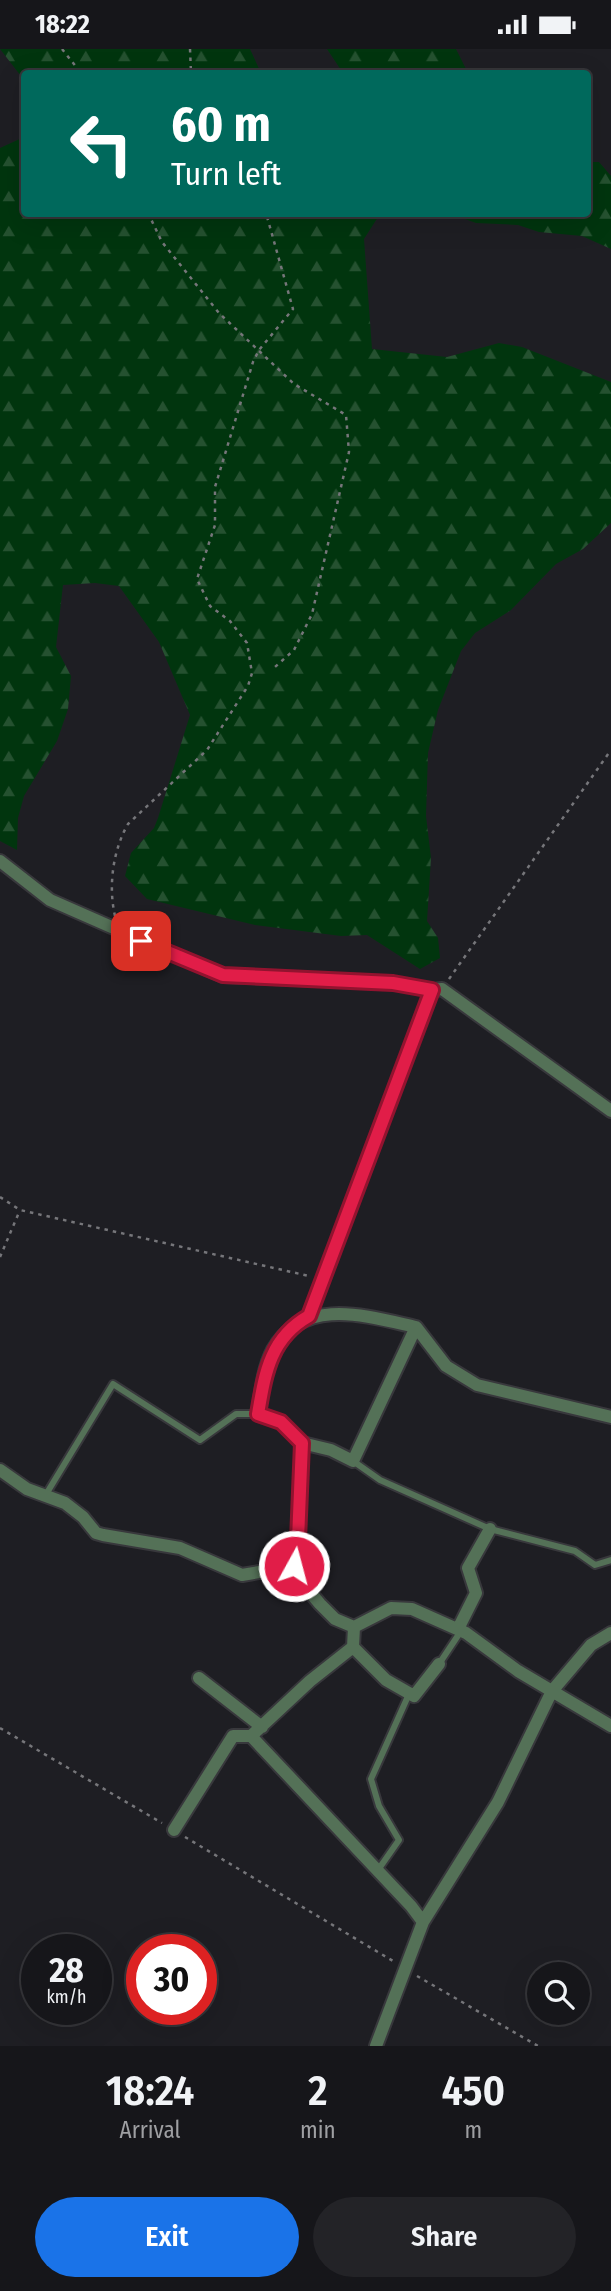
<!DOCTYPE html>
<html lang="en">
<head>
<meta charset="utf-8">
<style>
  :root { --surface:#16161a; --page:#232327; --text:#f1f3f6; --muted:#9e9fa2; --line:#353539; --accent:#1a73e8 }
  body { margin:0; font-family:"Fira Sans Condensed",sans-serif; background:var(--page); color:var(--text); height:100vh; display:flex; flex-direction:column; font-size:26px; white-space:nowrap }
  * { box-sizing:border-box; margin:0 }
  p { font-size:23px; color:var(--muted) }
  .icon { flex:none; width:38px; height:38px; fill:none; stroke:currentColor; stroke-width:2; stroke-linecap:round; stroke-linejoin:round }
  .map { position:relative; height:1997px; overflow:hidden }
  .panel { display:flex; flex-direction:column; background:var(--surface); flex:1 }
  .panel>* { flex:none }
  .banner { position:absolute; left:21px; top:21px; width:570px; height:147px; border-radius:7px; box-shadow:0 7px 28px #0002,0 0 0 2px var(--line); background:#00695c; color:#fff; overflow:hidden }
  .buttons { position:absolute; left:527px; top:1913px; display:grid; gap:14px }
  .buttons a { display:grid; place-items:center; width:63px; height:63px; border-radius:50%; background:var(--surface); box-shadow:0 7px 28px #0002,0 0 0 2px var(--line); font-size:35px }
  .speed { position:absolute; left:21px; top:1885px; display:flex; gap:14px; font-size:35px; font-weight:700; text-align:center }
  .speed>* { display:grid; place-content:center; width:91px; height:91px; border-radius:50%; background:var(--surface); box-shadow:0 7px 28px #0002,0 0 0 2px var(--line); line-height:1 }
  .speed small { font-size:18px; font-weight:400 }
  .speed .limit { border:10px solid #d22; background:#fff; color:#111 }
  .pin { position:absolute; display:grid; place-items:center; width:60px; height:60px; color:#fff; margin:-30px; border-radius:14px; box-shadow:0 4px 10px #0006 }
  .me { position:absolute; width:77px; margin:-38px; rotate:7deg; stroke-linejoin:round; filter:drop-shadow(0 0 5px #0008) }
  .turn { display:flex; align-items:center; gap:24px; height:147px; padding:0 35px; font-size:32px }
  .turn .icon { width:91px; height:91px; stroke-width:2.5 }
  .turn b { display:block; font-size:49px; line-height:60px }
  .eta { display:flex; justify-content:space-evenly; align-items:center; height:119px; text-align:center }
  .eta b { font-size:42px; font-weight:600; line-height:49px }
  .button { display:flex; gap:14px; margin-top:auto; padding:14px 35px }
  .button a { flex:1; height:80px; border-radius:42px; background:var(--accent); color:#fff; font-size:28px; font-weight:600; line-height:80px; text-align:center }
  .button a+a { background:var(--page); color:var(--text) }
  .status { display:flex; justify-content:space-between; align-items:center; height:49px; padding:0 35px; background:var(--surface); direction:ltr }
  .status svg { height:19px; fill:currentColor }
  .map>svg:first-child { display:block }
  .forest { fill:url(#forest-firs) }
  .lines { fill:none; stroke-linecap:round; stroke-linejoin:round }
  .service-casing { stroke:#38383c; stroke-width:10 }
  .minor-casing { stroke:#38383c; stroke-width:16 }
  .path { stroke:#76767a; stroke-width:2.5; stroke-dasharray:3.5 5; stroke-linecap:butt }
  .service { stroke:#547157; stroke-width:6 }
  .minor { stroke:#547157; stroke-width:12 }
  .route-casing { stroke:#92132f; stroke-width:18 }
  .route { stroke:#e11d48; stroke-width:12 }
</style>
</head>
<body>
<div class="status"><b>18:22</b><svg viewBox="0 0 49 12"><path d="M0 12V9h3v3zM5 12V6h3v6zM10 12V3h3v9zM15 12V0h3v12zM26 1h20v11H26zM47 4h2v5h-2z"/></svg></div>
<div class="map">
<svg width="611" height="1997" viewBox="0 0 611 1997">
  <defs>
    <pattern id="forest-firs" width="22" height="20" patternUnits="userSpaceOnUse" patternTransform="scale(1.75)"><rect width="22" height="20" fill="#01350e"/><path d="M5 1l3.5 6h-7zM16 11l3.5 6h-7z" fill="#255130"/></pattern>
  </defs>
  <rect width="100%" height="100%" fill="#1e1e23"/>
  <path class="forest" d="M0 0H250L261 24H24V31Z
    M327 0H456L468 24H343Z
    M24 88V164L380 165 364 190 372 300 447 308 499 294 522 298 611 333V474L583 500 556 515 511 561 475 584 461 602 438 661 428 704 426 767 431 809 427 872 438 889 440 909 420 920 367 886 341 887 255 876 147 850 125 827 131 804 154 779 158 769 190 666 159 593 119 537 95 534 63 536 56 598 71 627 68 660 57 692 24 747 18 769 17 801 0 792V99Z
    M588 113H599L611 127V200L582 187 539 183 518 176 476 174 451 165 588 164Z"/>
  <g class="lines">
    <defs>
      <path id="service" d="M353 1412 380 1431 490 1480 575 1502 595 1516 611 1511
        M45 1447 113 1335 200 1391 236 1365H258
        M439 1615 461 1582
        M378 1821 399 1791 379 1757 371 1730 409 1645"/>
      <path id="minor" d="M0 812 50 851 223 927 393 934 432 941 309 1267
        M432 941 442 940 611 1062
        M302 1394 331 1401 353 1412 416 1278
        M0 1421 27 1440 65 1454 83 1468 96 1484 103 1486 180 1499 242 1526 294 1517
        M354 1578 335 1570 320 1555 298 1529 294 1517 298 1491 302 1394 281 1373 258 1365C261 1344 263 1320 273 1301 303 1247 367 1267 416 1278L446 1317 477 1336 611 1368
        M458 1580 476 1544 468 1519 490 1480
        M353 1598 386 1631 414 1647 439 1615
        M199 1629 262 1678
        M251 1687 411 1857 423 1873
        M174 1781 233 1687H251L310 1632 353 1598 354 1578 391 1559 412 1560 466 1584 518 1622 611 1677
        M376 1997 423 1873 498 1753 552 1642 591 1596 611 1584"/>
    </defs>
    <use href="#service" class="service-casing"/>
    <use href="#minor" class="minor-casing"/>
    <path class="path" d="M62 0 81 24
      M190 0 191 24
      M148 164 162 193 219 264 294 335 346 366 349 403 312 565 294 601 275 618
      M115 867C108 837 113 801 128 775L207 701 248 637 252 624 247 594 230 572 210 557 197 530 215 476V438L253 313 259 301 293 260 266 164
      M449 930 611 701
      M0 1148 20 1161 309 1227
      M0 1208 20 1161
      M0 1679 162 1774
      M185 1788 393 1912
      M417 1927 538 1997"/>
    <use href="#service" class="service"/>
    <use href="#minor" class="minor"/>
  </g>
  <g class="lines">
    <defs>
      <path id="route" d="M141 892 223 926 393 934 432 941 309 1267C270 1289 265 1324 258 1365L281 1373 302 1394 298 1491 294 1517"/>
    </defs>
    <use href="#route" class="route-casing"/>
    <use href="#route" class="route"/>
  </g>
</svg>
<div class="buttons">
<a><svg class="icon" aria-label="search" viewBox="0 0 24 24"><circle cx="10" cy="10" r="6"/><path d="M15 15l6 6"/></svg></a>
</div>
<div class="speed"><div>28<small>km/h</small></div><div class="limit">30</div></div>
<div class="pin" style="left:141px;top:892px;background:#d93025"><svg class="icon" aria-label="arrive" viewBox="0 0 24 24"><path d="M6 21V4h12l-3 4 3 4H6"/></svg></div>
<svg class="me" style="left:294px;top:1517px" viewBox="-20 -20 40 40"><circle r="17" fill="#e11d48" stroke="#fff" stroke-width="3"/><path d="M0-11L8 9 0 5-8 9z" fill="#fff"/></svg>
<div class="banner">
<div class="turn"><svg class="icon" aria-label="left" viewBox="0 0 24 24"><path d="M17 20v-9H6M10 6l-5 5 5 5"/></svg><div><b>60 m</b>Turn left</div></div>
</div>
</div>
<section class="panel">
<div class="eta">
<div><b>18:24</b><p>Arrival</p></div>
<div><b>2</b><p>min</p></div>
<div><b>450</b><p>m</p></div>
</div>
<div class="button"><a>Exit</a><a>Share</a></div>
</section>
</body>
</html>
